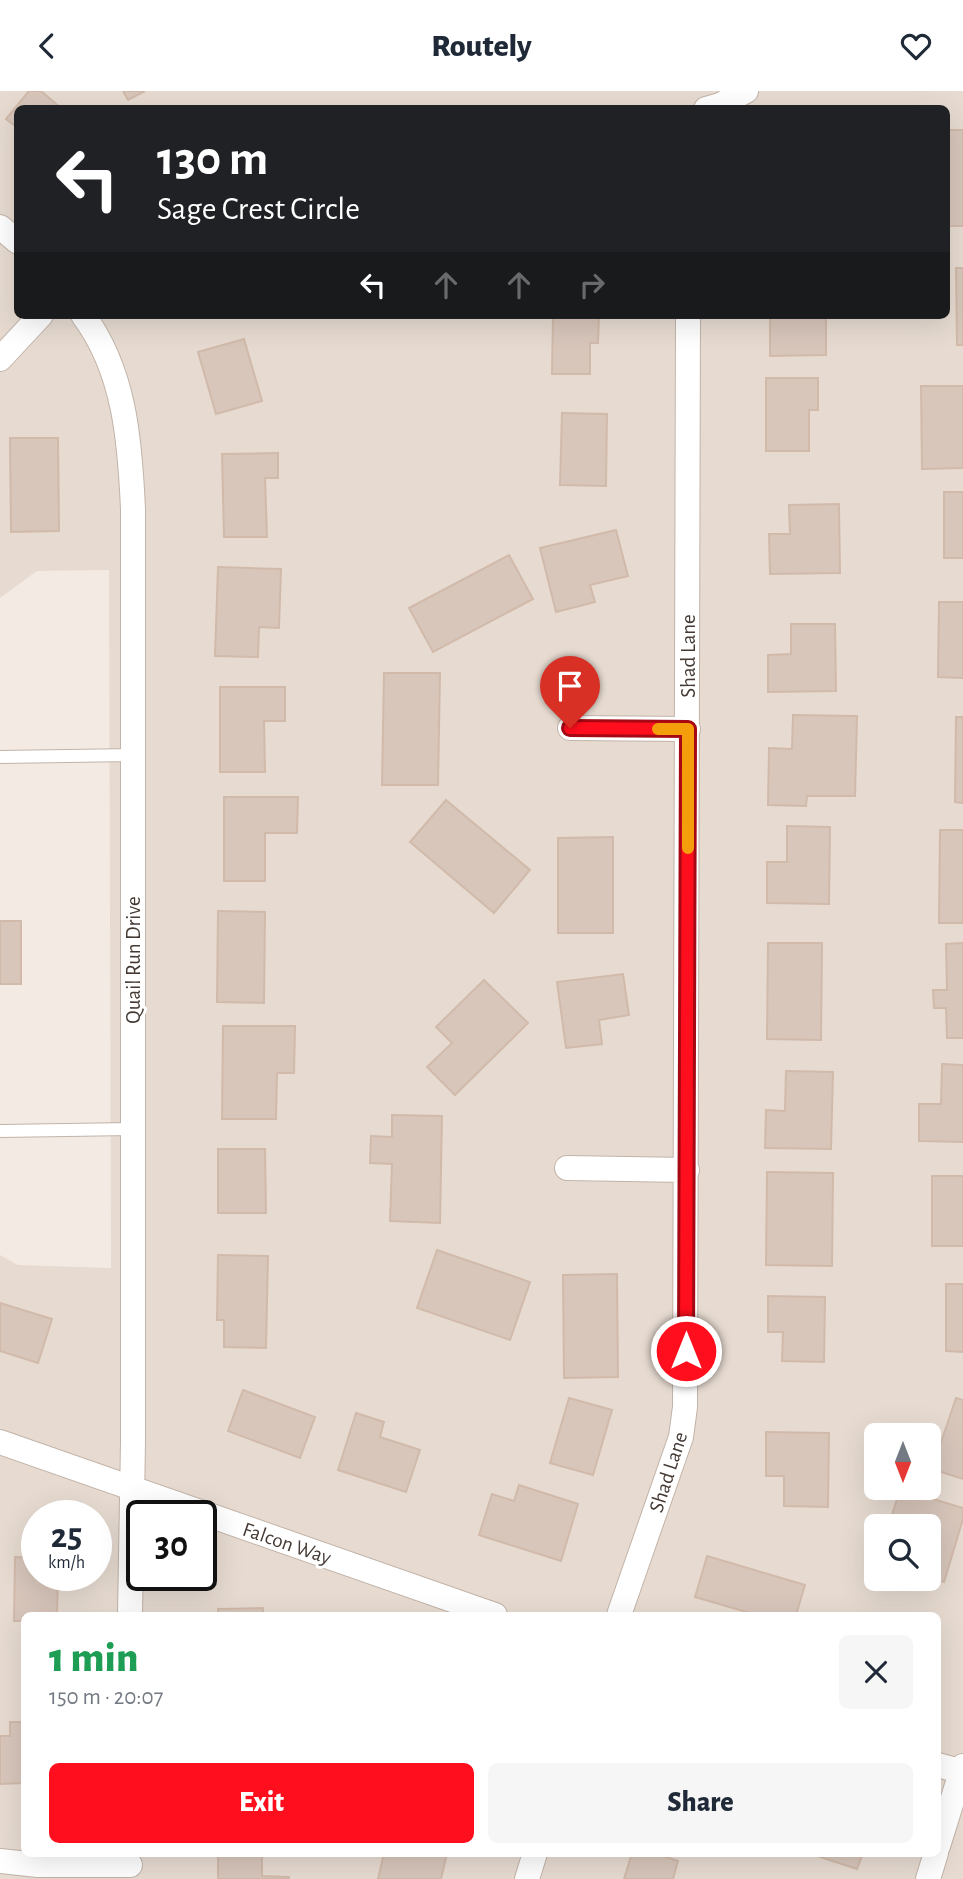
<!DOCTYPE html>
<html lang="en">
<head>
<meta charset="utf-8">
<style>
  :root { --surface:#fff; --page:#f6f6f7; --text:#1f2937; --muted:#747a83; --accent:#ff0e1d }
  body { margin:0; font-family:"Alegreya Sans",sans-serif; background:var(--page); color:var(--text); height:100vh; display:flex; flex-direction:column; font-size:26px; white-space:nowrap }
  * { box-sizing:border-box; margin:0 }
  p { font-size:23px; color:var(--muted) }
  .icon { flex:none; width:38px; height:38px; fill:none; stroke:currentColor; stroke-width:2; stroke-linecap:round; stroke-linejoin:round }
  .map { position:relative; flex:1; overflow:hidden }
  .sheet { position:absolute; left:21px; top:1521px; width:920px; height:245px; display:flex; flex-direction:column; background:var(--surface); border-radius:10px; box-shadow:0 7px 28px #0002 }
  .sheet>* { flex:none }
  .guide { position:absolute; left:14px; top:14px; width:936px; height:214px; border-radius:10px; box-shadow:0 7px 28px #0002; background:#202124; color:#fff; overflow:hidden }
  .needle { width:46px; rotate:180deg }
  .controls { position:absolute; left:864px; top:1332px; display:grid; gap:14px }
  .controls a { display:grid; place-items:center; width:77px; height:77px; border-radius:10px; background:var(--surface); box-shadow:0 7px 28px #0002; font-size:35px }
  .speed { position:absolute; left:21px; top:1409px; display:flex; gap:14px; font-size:35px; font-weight:700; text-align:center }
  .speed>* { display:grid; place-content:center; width:91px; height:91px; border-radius:50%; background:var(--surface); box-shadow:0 7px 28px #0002; line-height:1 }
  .speed small { font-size:18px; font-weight:400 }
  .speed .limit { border:4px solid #111; border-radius:10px; background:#fff; color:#111 }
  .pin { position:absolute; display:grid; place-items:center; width:60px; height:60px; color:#fff; margin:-72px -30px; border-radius:50% 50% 50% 0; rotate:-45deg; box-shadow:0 0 7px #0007 }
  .pin .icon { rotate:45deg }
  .me { position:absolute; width:77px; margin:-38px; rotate:0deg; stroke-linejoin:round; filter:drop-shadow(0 0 5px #0008) }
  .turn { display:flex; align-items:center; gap:24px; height:147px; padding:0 28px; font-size:32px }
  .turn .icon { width:91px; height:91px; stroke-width:2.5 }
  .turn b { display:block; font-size:49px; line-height:60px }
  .lanes { display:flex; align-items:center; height:66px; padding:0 28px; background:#0003; justify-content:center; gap:35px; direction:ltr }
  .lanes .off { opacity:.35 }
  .round { display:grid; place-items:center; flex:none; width:74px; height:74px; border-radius:10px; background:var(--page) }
  .overview { display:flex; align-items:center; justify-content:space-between; height:119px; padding:0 28px }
  h1 { font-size:42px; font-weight:800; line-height:52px; color:#1e9e55 }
  .primary-button { display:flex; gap:14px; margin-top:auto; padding:14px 28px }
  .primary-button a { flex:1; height:80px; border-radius:10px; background:var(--accent); color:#fff; font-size:28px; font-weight:800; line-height:80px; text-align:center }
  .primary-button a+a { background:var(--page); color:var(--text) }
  header { display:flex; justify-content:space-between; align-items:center; height:91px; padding:0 28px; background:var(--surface); font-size:32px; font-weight:800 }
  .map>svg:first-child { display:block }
  .residential { fill:#e7dbd1; fill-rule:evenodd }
  .building { fill:#d8c6bb; stroke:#d1baaa; stroke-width:2 }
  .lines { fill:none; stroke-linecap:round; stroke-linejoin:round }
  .service-casing { stroke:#c2b3a8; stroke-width:14 }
  .minor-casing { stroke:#c2b3a8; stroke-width:26 }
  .service { stroke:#fff; stroke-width:12 }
  .minor { stroke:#fff; stroke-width:24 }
  .route-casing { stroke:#a60913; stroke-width:18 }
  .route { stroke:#ff0e1d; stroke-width:12 }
  .slow { stroke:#f59e0b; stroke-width:12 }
  .labels { text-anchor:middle; stroke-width:6; stroke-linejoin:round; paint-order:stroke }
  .street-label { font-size:21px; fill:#453a33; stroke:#fff }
</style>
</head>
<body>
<header><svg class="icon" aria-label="back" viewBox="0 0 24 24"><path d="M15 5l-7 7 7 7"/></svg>Routely<svg class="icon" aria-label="heart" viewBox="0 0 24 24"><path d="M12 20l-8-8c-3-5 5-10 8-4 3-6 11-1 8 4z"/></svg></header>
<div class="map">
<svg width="963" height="1788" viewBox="0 0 963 1788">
  <rect width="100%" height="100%" fill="#f3ebe3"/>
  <path class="residential" d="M0 0H963V1788H0V1164L18 1174 111 1177 109 479 37 480 0 507ZM18 18H947V224H18ZM877 1344H929V1396H877ZM37 1424H96V1484H37ZM142 1424H201V1484H142ZM877 1435H929V1488H877ZM24 1524H938V1762H24Z"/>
  <path class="building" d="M29 0H41L62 18H18V37L6 28Z
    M123 0H145L128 9Z
    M948 39H963V135H948Z
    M956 177H963V254H957Z
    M553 224H599L598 252H590V283H552Z
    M770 224H826V264L770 265Z
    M244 248 262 310 216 323 198 261Z
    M766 287H818V319H809V360H766Z
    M921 295H963V377L922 378Z
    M562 322 607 323 606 395 560 394Z
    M10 347H58L59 440 11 441Z
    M278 362V387H265L267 446H224L222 363Z
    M944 401H963V467H944Z
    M839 413 840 482 770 483 769 443H790L789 414Z
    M616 439 628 485 590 494 595 511 556 521 540 457Z
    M509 464 533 508 433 561 409 517Z
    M218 476 281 478 279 537 259 536 258 566 215 565Z
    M939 511H963V587L938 586Z
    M791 533H835L836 600 768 601V564L791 563Z
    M384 582H440L438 694H382Z
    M220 596H285V630H264L265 681H220Z
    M793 624 857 625 855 705H807L806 715 768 714 769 657 792 658Z
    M956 626H963V712L955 711Z
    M224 706H298L297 742H265V790H224Z
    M446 709 530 779 494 822 410 751Z
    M787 735 830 736 829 813 767 812V771H787Z
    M940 739H963V832H939Z
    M613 746V842H558V747Z
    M218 820 265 821 264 912 217 911Z
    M0 830H21V893H0Z
    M768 852H822L821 949 767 948Z
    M963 852V947H947L946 917H934L933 899H947L946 853Z
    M623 883 629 924 599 929 602 953 566 957 557 891Z
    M484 889 528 932 455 1004 427 976 452 952 436 936Z
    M223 935H295L294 982H277L276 1028H222Z
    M942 973 963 974V1051L919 1050V1013H941Z
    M786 980 833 981 831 1058 765 1057 766 1019 785 1020Z
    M392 1024 442 1025 440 1132 390 1130 392 1073 370 1072 371 1045 392 1046Z
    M218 1058H265L266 1122H218Z
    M767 1081 833 1082 832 1175 766 1174Z
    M932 1085H963V1155H932Z
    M437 1159 530 1191 510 1249 417 1217Z
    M218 1164 268 1165 266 1257 224 1256V1229H217Z
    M617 1183 618 1286 564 1287 563 1184Z
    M946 1193H963V1261L946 1260Z
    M768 1205 825 1206 824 1271 782 1270 783 1241H768Z
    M0 1212 52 1228 38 1272 0 1260Z
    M243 1299 315 1326 300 1367 228 1340Z
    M569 1307 612 1319 593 1384 550 1372Z
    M956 1307 963 1309V1388L932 1378Z
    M356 1322 384 1331 380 1346 420 1359 406 1401 338 1379Z
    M766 1341 829 1342 828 1416 784 1415V1385H766Z
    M519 1394 578 1413 561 1470 479 1444 492 1403 514 1410Z
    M900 1398 963 1417V1428L944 1491 929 1487V1435L889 1434Z
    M707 1465 805 1494 796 1524H757L695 1506Z
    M15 1466 37 1467V1484H58L57 1524H24V1530H14Z
    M263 1517V1524H218V1518Z
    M10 1631H23L24 1692 0 1693V1645H10Z
    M218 1762H262V1785L289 1786V1788H218Z
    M384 1762H447L441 1788H378Z
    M632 1762H654L678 1770 673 1788H624Z
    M808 1762H863L857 1778Z"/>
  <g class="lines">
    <defs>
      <path id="service" d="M0 666 134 664
        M0 1040 132 1038"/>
      <path id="minor" d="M706 18 720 14 746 0
        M0 136 18 151
        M83 224C125 280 130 351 133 418V1351L130 1524
        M0 268 41 224
        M570 637 688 638
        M567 1077 687 1079
        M0 1351 495 1524
        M619 1524 681 1346 685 1316 688 224
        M938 1674 963 1681
        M938 1755 963 1675
        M0 1770 38 1774H130
        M527 1788 535 1762
        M928 1788 936 1762"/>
    </defs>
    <use href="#service" class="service-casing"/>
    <use href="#minor" class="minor-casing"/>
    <use href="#service" class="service"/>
    <use href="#minor" class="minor"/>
  </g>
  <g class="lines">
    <defs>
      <path id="route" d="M570 637 688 638 686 1260"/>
    </defs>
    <use href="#route" class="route-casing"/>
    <use href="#route" class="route"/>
    <path class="slow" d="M658 638H688V757"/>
  </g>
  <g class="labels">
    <g class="street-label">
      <text transform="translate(688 565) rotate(-90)" y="7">Shad Lane</text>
      <text transform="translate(133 869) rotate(-90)" y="7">Quail Run Drive</text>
      <text transform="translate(668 1381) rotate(-72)" y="7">Shad Lane</text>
      <text transform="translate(287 1452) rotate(19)" y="7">Falcon Way</text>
    </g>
  </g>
</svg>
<div class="controls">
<a><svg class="needle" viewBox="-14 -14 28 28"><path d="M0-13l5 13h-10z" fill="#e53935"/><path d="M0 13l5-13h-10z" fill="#747a83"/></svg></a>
<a><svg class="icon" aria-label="search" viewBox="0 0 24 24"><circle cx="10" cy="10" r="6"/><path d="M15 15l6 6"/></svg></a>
</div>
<div class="speed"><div>25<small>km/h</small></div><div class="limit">30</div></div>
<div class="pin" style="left:570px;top:637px;background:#d93025"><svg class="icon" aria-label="arrive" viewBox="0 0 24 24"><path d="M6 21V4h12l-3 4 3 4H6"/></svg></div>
<svg class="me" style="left:686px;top:1260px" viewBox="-20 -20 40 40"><circle r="17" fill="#ff0e1d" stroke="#fff" stroke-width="3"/><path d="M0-11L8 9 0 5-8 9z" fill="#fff"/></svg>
<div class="guide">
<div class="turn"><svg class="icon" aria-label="left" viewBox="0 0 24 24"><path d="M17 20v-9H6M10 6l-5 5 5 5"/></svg><div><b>130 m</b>Sage Crest Circle</div></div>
<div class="lanes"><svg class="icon" aria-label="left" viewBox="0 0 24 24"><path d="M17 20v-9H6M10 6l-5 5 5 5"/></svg><svg class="icon off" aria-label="ahead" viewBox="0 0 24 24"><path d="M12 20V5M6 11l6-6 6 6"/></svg><svg class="icon off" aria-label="ahead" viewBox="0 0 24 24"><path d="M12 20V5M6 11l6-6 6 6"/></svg><svg class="icon off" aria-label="right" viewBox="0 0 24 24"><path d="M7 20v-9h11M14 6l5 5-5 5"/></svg></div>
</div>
<section class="sheet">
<div class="overview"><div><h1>1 min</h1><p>150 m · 20:07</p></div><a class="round"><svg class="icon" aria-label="close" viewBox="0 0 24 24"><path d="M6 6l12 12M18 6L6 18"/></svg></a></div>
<div class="primary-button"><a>Exit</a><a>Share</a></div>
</section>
</div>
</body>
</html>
